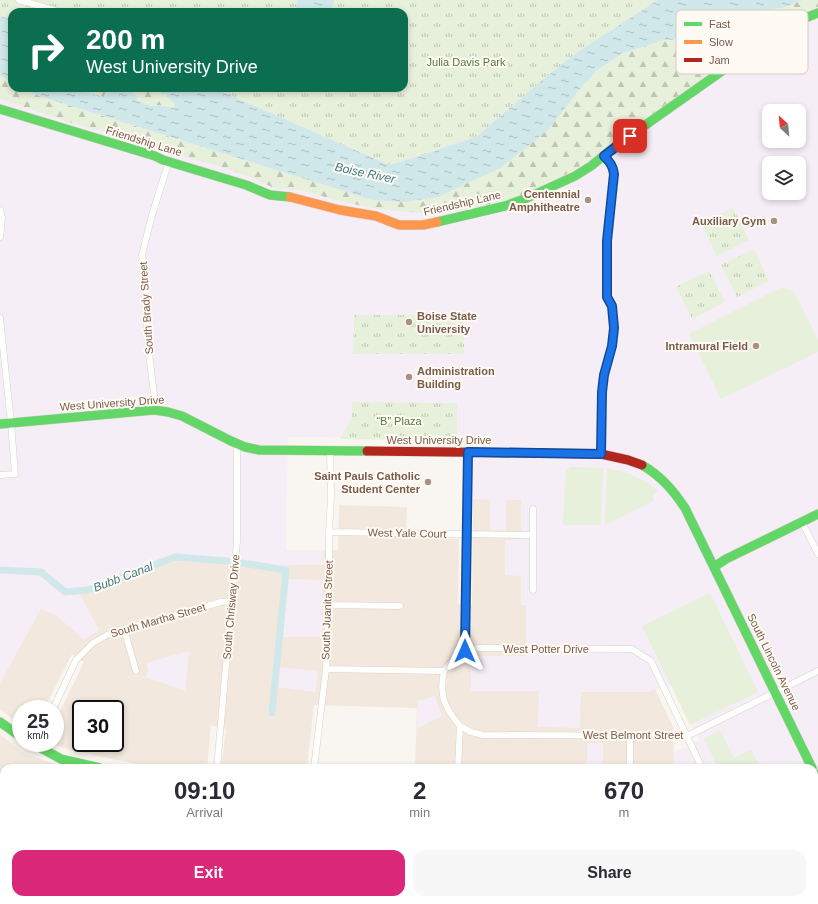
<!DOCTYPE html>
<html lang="en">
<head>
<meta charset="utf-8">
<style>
  :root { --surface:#fff; --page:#f7f7f7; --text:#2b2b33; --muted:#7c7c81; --accent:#db2777 }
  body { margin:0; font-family:Arial,sans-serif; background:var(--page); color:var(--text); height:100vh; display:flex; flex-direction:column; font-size:15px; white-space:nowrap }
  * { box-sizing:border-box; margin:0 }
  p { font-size:13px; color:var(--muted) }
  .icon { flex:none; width:22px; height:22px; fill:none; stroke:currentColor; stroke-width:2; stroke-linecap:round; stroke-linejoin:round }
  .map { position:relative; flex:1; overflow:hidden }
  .panel { position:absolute; left:0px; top:764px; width:818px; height:140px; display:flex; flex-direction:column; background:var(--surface); border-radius:12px 12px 0 0; box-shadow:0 2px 6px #0003 }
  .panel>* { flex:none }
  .banner { position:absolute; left:8px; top:8px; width:400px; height:84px; border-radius:12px; box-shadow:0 2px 6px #0003; background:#0b6e4f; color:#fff; overflow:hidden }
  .needle { width:26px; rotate:334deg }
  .tools { position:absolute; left:762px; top:104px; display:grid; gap:8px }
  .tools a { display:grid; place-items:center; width:44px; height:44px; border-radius:8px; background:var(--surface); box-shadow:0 2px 6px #0003; font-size:20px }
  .speed { position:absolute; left:12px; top:700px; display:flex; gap:8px; font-size:20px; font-weight:700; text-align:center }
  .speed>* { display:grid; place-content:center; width:52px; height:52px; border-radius:50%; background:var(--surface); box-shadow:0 2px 6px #0003; line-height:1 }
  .speed small { font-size:10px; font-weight:400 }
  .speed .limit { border:2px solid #111; border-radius:6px; background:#fff; color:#111 }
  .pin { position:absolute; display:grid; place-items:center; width:34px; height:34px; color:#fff; margin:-17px; border-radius:8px; box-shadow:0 2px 6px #0006 }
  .me { position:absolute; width:44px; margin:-22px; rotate:0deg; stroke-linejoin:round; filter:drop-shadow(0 0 3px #0008) }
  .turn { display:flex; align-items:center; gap:14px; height:84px; padding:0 12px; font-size:18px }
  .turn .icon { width:52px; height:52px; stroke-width:2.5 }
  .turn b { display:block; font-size:28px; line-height:34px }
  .eta { display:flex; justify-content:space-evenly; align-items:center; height:68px; text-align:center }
  .eta b { font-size:24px; font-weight:600; line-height:28px }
  .button { display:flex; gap:8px; margin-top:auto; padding:8px 12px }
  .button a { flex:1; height:46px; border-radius:12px; background:var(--accent); color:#fff; font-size:16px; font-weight:600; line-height:46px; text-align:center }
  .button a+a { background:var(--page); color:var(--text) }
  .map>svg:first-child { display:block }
  .residential { fill:#f2e8de; fill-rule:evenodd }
  .commercial { fill:#f6e8e1 }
  .education { fill:#f6eef6; fill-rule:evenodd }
  .grass { fill:#e7f0db }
  .forest { fill:url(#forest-firs) }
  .park { fill:url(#park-tufts) }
  .water { fill:url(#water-ripples) }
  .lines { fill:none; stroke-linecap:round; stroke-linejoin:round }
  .canal { stroke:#d0e8ea; stroke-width:7 }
  .street-casing { stroke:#d7d1cb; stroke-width:7 }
  .fast-casing { stroke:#d9d2cb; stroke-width:10 }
  .slow-casing { stroke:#d9d2cb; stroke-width:10 }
  .jam-casing { stroke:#d9d2cb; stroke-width:10 }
  .street { stroke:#fefefd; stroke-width:6 }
  .fast { stroke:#63d668; stroke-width:9 }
  .slow { stroke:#ff974d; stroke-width:9 }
  .jam { stroke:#b3261e; stroke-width:9 }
  .route-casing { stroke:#114b97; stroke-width:10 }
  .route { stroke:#1a73e8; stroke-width:7 }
  .poi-dot { fill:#a69286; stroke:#fffaf3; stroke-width:1.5 }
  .labels { text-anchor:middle; stroke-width:4; stroke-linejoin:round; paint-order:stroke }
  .park-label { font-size:11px; fill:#537a41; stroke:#fffaf3 }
  .street-label { font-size:11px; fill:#7a5c4d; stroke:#fffaf3 }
  .poi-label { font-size:11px; font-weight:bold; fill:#7a5c4d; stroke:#fffaf3; text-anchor:end }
  .water-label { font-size:12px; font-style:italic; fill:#437c86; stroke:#fffaf3 }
  .key { fill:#fffaf3; stroke:#d7cbc1; stroke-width:1 }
  .key-label { font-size:11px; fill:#7a5c4d }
</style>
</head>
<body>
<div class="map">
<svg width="818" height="904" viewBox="0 0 818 904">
  <defs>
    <pattern id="forest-firs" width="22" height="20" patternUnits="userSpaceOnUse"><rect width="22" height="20" fill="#e7f0db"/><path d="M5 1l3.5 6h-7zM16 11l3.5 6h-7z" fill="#c0c6b4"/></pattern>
    <pattern id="park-tufts" width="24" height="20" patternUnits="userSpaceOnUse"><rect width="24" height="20" fill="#e7f0db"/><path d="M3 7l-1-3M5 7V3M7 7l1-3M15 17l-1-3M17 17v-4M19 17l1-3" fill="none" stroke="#c0c6b4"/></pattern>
    <pattern id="water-ripples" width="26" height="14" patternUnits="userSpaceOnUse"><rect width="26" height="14" fill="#d0e8ea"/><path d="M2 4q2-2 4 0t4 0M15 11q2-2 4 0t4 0" fill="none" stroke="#aebfc0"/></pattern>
  </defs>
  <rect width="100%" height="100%" fill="#f9f5f0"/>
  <path class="residential" d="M521 468 655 689 673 727 674 768H415L417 708 314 705 307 768H221L226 729 211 725 207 768H155L74 751 50 743H55V722L84 662 72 654 44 709H21V726L0 709V568H152L176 553 230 563 281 569 286 587V550H338L339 505 407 507 406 538 459 539 458 604 472 605 473 499H521ZM81 709H115V743H81Z
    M0 734 23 753 49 762 71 768H4V842L0 838Z
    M818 839V904H777L775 900H814V841Z
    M57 900H517L515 904H61Z
    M704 900H754L756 904H699Z"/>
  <path class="commercial" d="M0 875 4 878V900H27L32 904H0Z"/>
  <path class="education" d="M818 0V813L814 815V768H674V753L699 740 672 685 655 689 647 692H581L580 728 538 727 539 691H471V656H526V605H521V576L505 575V540L521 539V500H506V530H490V500L473 499 474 438 288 437 286 550H324L323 565H287V579L322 580V637H282L287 589 281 569 230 563 176 553 152 568 78 590 99 630 84 640 57 616 41 609 0 683V86L288 180ZM769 111H799V141H769ZM769 163H799V193H769Z
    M189 651 185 691 146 677 148 670 146 663Z
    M278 667 318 671 316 692 275 687Z
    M435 696 442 716 417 729 418 701Z
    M587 743H603V768H587Z
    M588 900H668L666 904H600Z"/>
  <path class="grass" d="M782 287 794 292 818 340V352L721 399 689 334Z
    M570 467 603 468 601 525H565L563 523 566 470H568Z
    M607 468C627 472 642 478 658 490L652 496 654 501 605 525Z
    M710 593 758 692 690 725 642 626Z
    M720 730 734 758 751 749 760 768H718L704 738Z"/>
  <path class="forest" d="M803 0H818V7L783 22 752 43 612 143C553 192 473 219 396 211 365 208 335 200 304 191 294 188 282 191 272 187 263 184 256 179 247 176 227 168 207 163 186 157L177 156 166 153 154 147 107 132 78 125 0 99V74L12 81V88H25L39 96 373 200 403 202 578 91 596 71 621 54 664 40 708 38 729 29 747 16 762 10 783 8Z
    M83 88H107L104 97 85 92Z
    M130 88H153L162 94H167V97L175 104V106L173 108 160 105 151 106 137 100 130 91Z"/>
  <path class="park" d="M0 0H658L579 52 547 76 476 137 416 157 389 165 214 88H404V12H12V20L0 16Z
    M733 208 749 240 717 256 701 224Z
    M754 249 769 281 737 297 721 265Z
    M709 271 725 302 692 319 676 287Z
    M354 315H424L430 319H464V354H353Z
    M352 402 457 403V437L455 440 340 439 352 417Z"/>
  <path class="water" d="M297 0H334L331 12H298L296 9Z
    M658 0H803L783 8 762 10 747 16 729 29 708 38 664 40 621 54 596 71 578 91 549 129 500 168 438 197 403 202 373 200 39 96 24 88H83L85 92 104 97 107 88H130V91L136 95 137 100 151 106 160 105 173 108 175 106V104L167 97V94H162L153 88H214L389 165 416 157 476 137 547 76 578 52Z
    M0 16 12 20V82L0 75Z"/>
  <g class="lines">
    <path class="canal" d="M242 563 286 570 272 713
      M0 570 41 572 65 592 88 590 175 557 227 561"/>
    <defs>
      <path id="street" d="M19 0 61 12
        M0 210 2 218 0 237
        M0 318 11 423 15 474 0 475
        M154 410V395L149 353 142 255 152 215 169 161
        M601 454 602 392 605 375 612 346 614 328 612 306 607 297V241L614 175C613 166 610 162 604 156
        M533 509V590
        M802 522 818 554
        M329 532 533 535
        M329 605 400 606
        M124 629 136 671
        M465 651 468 452
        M326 669 444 671C455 656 460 652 478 648L632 649 651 661 702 768
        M444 671C439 695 444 707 460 726L458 768
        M53 709 76 660 93 643 107 635 124 629 221 602 231 601
        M460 726 471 732 483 735 687 736 818 671
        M217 768 237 541V445
        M314 768 326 669 329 605V532L331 496 330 452
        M630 768V735
        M765 900 767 904
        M431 904 433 900
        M513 904 514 900"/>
      <path id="fast" d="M0 109 155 156 163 160 246 185 270 195 290 197
        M437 222 505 206 527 198 575 176 591 166 617 145 776 33 800 20 818 13
        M0 424 154 410 168 412 182 416 231 441 245 447 259 450 367 451
        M642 465C661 476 673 490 685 508L812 768
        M714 567 726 559 818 514
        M0 722 21 737
        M32 743 61 759 100 768
        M814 773 818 781
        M814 829 818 827
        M0 860 4 864
        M554 900 566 904
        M686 904 688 900"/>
      <path id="slow" d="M290 197 340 210 376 216 399 225H423L437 222
        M43 900 47 904"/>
      <path id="jam" d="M367 451 601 454 628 460 642 465"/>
    </defs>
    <use href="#street" class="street-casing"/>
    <use href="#fast" class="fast-casing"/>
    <use href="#slow" class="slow-casing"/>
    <use href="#jam" class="jam-casing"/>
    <use href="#street" class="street"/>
    <use href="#fast" class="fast"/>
    <use href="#slow" class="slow"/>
    <use href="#jam" class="jam"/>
  </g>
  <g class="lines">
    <defs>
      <path id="route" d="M465 651 468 452 601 454 602 392 604 375 612 346 614 328 612 306 607 297V241L614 174C613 166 610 162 604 156L630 136"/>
    </defs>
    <use href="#route" class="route-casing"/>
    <use href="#route" class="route"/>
  </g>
  <g class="poi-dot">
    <circle cx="588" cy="200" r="4"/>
    <circle cx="774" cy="221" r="4"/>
    <circle cx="409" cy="322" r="4"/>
    <circle cx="756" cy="346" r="4"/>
    <circle cx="409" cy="377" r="4"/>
    <circle cx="428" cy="482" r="4"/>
  </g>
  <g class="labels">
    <g class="park-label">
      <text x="466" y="66">Julia Davis Park</text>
      <text x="399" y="425">“B” Plaza</text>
    </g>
    <g class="street-label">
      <text transform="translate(144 141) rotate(17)" y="4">Friendship Lane</text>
      <text transform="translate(462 203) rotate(-13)" y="4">Friendship Lane</text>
      <text transform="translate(146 308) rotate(-94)" y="4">South Brady Street</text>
      <text transform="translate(112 403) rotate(-4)" y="4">West University Drive</text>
      <text x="439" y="444">West University Drive</text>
      <text transform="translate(407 533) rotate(1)" y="4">West Yale Court</text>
      <text transform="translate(231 607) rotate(-85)" y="4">South Chrisway Drive</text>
      <text transform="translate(327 610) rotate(-88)" y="4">South Juanita Street</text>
      <text transform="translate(158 620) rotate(-16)" y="4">South Martha Street</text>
      <text x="546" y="653">West Potter Drive</text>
      <text transform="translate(774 662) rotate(64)" y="4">South Lincoln Avenue</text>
      <text x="633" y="739">West Belmont Street</text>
    </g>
    <g class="poi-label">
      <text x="580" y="198">Centennial<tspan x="580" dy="13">Amphitheatre</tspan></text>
      <text x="766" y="225">Auxiliary Gym</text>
      <text x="417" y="320" text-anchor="start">Boise State<tspan x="417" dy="13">University</tspan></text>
      <text x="748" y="350">Intramural Field</text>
      <text x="417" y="375" text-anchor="start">Administration<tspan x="417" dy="13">Building</tspan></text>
      <text x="420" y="480">Saint Pauls Catholic<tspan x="420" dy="13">Student Center</tspan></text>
    </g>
    <g class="water-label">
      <text transform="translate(365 173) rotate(12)" y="4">Boise River</text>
      <text transform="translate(123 577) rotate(-21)" y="4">Bubb Canal</text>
    </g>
  </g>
  <rect x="676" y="10" width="132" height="64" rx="6" class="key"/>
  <rect x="684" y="22" width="18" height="4" fill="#63d668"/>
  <rect x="684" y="40" width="18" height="4" fill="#ff974d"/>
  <rect x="684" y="58" width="18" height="4" fill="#b3261e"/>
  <g class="key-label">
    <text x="709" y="28">Fast</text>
    <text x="709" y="46">Slow</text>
    <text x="709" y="64">Jam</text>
  </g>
</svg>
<div class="tools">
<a><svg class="needle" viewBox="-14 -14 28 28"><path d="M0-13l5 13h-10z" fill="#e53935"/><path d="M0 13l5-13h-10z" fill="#7c7c81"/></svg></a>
<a><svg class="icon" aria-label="layers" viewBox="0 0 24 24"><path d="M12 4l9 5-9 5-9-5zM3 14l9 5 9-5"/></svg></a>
</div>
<div class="speed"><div>25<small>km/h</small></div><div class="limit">30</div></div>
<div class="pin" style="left:630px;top:136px;background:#d93025"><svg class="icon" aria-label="arrive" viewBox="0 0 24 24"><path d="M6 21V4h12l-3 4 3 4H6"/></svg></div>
<svg class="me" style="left:465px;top:651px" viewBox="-20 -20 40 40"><path d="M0-17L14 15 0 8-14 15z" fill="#1a73e8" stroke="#fff" stroke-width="4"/></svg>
<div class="banner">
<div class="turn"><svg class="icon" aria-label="right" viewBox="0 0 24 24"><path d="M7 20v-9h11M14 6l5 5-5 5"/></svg><div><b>200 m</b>West University Drive</div></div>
</div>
<section class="panel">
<div class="eta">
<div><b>09:10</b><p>Arrival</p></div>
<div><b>2</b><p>min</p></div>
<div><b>670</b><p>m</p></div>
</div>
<div class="button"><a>Exit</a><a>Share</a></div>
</section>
</div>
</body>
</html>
